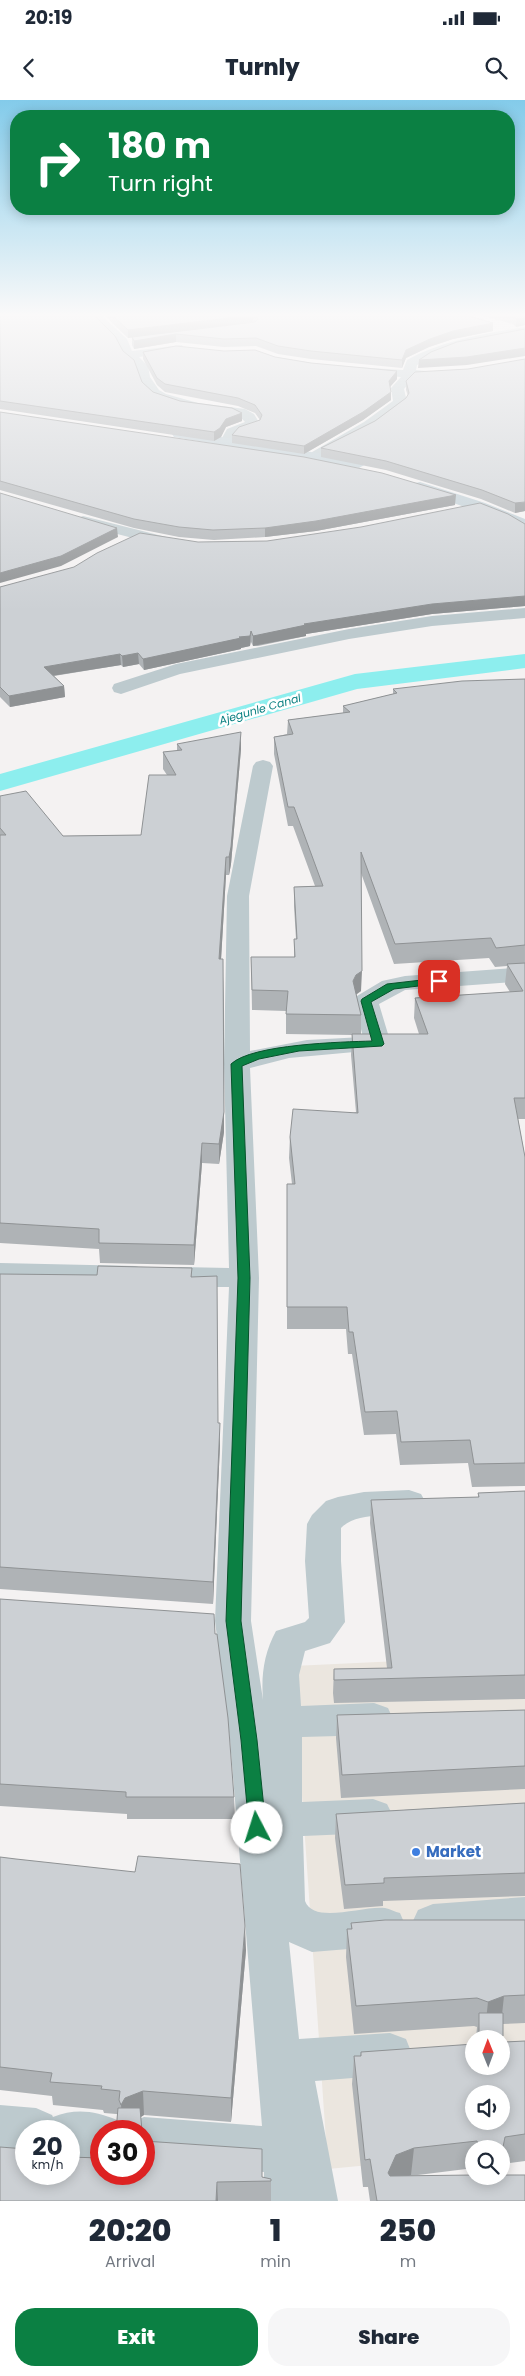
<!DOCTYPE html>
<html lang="en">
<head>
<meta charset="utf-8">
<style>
  :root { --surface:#fff; --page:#f6f6f7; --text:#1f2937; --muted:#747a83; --accent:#0b8043 }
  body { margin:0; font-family:Poppins,sans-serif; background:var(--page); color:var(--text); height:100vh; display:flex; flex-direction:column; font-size:19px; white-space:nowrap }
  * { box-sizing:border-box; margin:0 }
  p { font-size:16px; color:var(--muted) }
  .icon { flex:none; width:28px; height:28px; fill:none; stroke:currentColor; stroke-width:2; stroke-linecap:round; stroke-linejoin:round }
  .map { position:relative; height:2101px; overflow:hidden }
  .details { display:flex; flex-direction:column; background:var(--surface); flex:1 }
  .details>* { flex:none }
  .banner { position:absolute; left:10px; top:10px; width:505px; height:105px; border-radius:20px; box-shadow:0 2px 12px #0003; background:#0b8043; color:#fff; overflow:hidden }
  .needle { width:32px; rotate:359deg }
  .tools { position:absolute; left:465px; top:1930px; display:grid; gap:10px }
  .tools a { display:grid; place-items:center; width:45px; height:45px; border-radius:50%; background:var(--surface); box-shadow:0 2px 12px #0003; font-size:25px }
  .speed { position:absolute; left:15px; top:2020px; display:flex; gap:10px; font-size:25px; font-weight:700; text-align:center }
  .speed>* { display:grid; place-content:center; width:65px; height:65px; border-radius:50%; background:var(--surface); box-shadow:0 2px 12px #0003; line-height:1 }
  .speed small { font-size:12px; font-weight:400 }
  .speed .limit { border:8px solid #d22; background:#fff; color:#111 }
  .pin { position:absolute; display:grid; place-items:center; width:42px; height:42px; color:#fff; margin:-21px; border-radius:10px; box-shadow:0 2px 8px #0006 }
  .me { position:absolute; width:55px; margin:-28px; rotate:355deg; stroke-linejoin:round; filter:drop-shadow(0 0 4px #0008) }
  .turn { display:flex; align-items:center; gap:18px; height:105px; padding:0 15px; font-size:22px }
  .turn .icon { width:65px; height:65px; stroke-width:2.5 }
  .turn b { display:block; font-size:35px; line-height:42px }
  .eta { display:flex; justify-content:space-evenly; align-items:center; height:85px; text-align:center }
  .eta b { font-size:30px; font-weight:800; line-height:35px }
  .cta { display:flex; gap:10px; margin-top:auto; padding:10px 15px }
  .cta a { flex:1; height:58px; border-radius:20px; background:var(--accent); color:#fff; font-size:20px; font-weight:800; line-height:58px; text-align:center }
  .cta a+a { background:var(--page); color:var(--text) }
  .status { display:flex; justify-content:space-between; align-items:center; height:35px; padding:0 25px; background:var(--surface); direction:ltr }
  .status svg { height:14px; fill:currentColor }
  header { display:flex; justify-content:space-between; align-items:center; height:65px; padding:0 15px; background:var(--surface); font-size:22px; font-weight:800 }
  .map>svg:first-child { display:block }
  .commercial { fill:#ebe6df; fill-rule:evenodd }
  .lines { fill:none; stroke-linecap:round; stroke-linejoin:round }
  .canal { fill:#8deeee; fill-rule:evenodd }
  .street { fill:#bdcace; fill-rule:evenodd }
  .secondary { fill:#bdccd3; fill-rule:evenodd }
  .wall { fill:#afb3b6; fill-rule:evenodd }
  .shaded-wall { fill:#8f9294 }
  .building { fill:#ccd0d4; stroke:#8f9294; fill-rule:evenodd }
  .route { fill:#0b8043; stroke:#07532c }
  .shop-dot { fill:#3f7fe0; stroke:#fff; stroke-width:2 }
  .labels { text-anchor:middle; stroke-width:5; stroke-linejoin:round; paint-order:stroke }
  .far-water-label { font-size:11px; font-style:italic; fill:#0c8182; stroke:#fff }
  .near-shop-label { font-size:15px; font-weight:bold; fill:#366cbe; stroke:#fff; text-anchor:start }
</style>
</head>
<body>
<div class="status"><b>20:19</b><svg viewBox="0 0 49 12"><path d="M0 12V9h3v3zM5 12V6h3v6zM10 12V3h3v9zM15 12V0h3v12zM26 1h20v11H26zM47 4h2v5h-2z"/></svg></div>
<header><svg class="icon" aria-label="back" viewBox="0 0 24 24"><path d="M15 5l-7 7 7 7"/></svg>Turnly<svg class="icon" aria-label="search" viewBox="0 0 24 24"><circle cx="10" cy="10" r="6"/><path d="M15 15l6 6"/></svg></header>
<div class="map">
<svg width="525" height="2101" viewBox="0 0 525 2101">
  <rect width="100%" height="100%" fill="#f4f2f2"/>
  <path class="commercial" d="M525 1555V2050L474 2049V2055L328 2069 293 1566ZM474 1939H501V1966H474ZM474 1994H501V2021H474Z"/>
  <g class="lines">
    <path class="canal" d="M525 554V568L357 589 0 691V674L355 574Z"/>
    <path class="street" d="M90 216H102L127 239 132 251 182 245 184 248 182 251 139 257 148 266 150 277 159 290 166 294 198 303 245 309 254 314 260 324 258 327C252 329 243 331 238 334 229 341 228 353 212 349L210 346 222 338 227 329 245 322C239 314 227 314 217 313 201 311 160 306 149 295 142 288 138 277 136 267L124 258 117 243Z
      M525 227V235L456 247 417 265 416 270 426 271 428 274 426 277 414 278 404 289 407 302 405 305 374 328 319 358 314 359 307 355 364 322 393 301 391 288 401 277 359 274 353 270 355 267 403 270 407 260C443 240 484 234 525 227Z
      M83 416 178 440 180 443 178 446 172 448 78 424 75 421 78 418Z
      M525 508V518L432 526 349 539 180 574 121 594 114 592 112 588 114 584 176 564 349 529 432 516Z
      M263 660 270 662 273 666 249 796 250 951 307 940 363 937 354 901 357 896 382 881 405 876 525 867V881L405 890 379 904 391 944 387 949 289 958 250 968 259 1178 251 1521 263 1600C261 1575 264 1553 276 1531L305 1522 309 1518 305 1461 307 1424 312 1415 326 1401 338 1397 364 1392 409 1390 421 1394 426 1403 421 1412C397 1419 360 1409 341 1428V1461L345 1522 330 1543 305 1551 299 1575 301 1606 374 1603 388 1608 393 1619 388 1630 374 1635 302 1637V1702L373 1699 387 1704 393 1716 387 1728 373 1733 303 1736 305 1801C314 1825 364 1805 385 1808 390 1809 395 1812 400 1813L406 1827 400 1841 385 1846 312 1852 289 1842 299 1939 390 1933 406 1939 412 1954 406 1969 390 1975 315 1981 338 2101H264V2072L144 2063V2031H124L128 2024 144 2017 262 2026 230 1640 215 1521 229 1187H180L169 1184 165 1177 169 1170 180 1167 229 1168 224 964 227 796 253 666 256 662Z
      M0 1163 135 1166 146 1169 150 1176 146 1183 135 1186 0 1183Z
      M525 1797V1835L433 1842 418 1836 412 1823 418 1810 433 1804Z
      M0 2005 36 2008 52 2015 53 2017C76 2008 95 2011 117 2020L122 2031H101V2059L69 2057V2031H26V2053L0 2051Z"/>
    <path class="secondary" d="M179 330 359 360 366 364 359 368 174 337 172 334 174 331Z
      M420 382 485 403 525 419V429L415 389 413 386 415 383Z"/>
  </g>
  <path class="wall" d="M0 216 123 251 142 282 153 292 180 301 242 313V321L226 327 221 337 214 341 0 309Z
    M105 216H469L493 223V231L453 239 429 247 406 258 402 268 311 259 278 254 256 246 224 247 176 242 134 249 132 245V237L128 238Z
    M483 216H525V225L516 227 513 224Z
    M143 252 275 257 311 263 397 271V279L390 287 391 300 363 320 304 354 232 343V335L260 320 255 313 238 306 165 292 157 285 143 259Z
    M468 269 525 411 515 413 481 399 386 370 321 357V348L375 321 406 298 408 296 406 290V281Z
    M0 312 455 405 316 431 265 437 214 440 179 437 134 428 0 390Z
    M525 424V506L432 514 306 534V536L258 546H253L251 542 250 546 241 548V549L144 570 139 564 123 567 121 565 54 576 64 586 65 597 10 607 0 597V487L198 442 267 441Z
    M525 579V1019H518L525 1057V1386L472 1387 468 1363 400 1365 396 1334 364 1335 352 1254H348L346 1229H287V1084H292L289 1058 290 1037 356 1012 351 955 352 935 286 934V911L252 910 251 857H294V839H296L294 806V787L315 786 293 726H288L274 654V637L287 634 288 620 343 613V606L393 594V589ZM361 773 394 864 489 858 495 867 507 866 505 884 510 892 415 898 414 918 419 934H361V915L356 895 361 891Z
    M177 644 241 649 231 764 229 775H226L221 859 224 1032 219 1064 202 1063 194 1165 100 1163 99 1149 0 1143V696L63 736 141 735 167 675 163 669V652L177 651Z
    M192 1168V1177L218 1323 220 1344 213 1504 0 1489V1174L97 1175Z
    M525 1391V1599L334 1603 333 1593 334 1569 387 1568 370 1423 371 1400 478 1397V1393Z
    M0 1499 215 1534 234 1697 235 1719H127V1714L0 1706Z
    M525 1610V1689L341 1698 336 1638 337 1615Z
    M525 1703V1796L383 1801V1806L344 1809 335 1738 336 1714Z
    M0 1757 246 1850 231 2022 144 2015 141 2016 104 2013 103 2010 53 2005 52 1996 0 1990Z
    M525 1820V1923L503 1924 502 1941 505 1942 525 1941V2061L501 2064V2049H474V2068L410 2076 525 2101H370L368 2087H363L352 1984 354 1956H360L361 1952 501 1966V1939H476L477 1927 474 1926 354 1934 346 1857 347 1829H351V1823Z
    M26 2074 262 2077 271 2079V2101H0Z"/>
  <path class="shaded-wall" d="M245 216H253V223L128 238V230Z
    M525 218V225L516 227V219Z
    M493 223V231L453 239 429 247 406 258 402 268V260L406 250 430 239 453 231Z
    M176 234V242L134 249V241Z
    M525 248V256L467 265 418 268 419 260Z
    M397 271V279L389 288V281Z
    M391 292V300L363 320 304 354V346Z
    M242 313V321L226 327 221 337 214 341V332L226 319Z
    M456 395 455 405 316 431 265 437V428Z
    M525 402V411L515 413V403Z
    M117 428 118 437 61 466 0 483V473Z
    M525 496V506L432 514 306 534V536L253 546V536L304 524 432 504Z
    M251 531 250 546 241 548V549L144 570 143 559 239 537Z
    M138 553 139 564 123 567 122 556Z
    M120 554 121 565 45 577 44 567Z
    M64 586 65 597 10 607 9 596Z
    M241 632V649L231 764 229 775V757Z
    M226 757V775L220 877 219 859Z
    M362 871 361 891 355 895 353 881 356 875Z
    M224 877V1032L219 1064V1044Z
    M202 1043V1063L194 1165V1145Z
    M220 1323V1344L213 1504V1482Z
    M245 1826 246 1850 231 2022V1998Z
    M504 1896 501 1924 485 1930 488 1902Z
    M143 1991 144 2015 123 2029 121 2005 125 1998Z
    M414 2048 411 2075 394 2082 388 2073 396 2055Z
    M217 2082 218 2101H216Z"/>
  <path class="building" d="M0 216H95L115 236 123 251 134 260 142 282 153 292 180 301 232 308 242 313 226 319 220 328 214 332 0 301Z
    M113 216H245L128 230Z
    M254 216H469L493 223 453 231 430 239 406 250 402 260 311 251 278 246 256 238 224 239 176 234 134 241 132 237 255 222 258 219Z
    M514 217 525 216V218L516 219Z
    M525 229V248L467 257 419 260 431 252 457 242Z
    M176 246 224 251 255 250 275 257 311 263 397 271 389 281 391 292 363 312 304 346 232 335 239 327 260 320 262 315 255 305 238 298 165 284 157 278 143 252Z
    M525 259V402L515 403 482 390 386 361 321 348 375 321 406 298 409 293 406 281 415 272 468 269Z
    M0 312 304 357 382 373 456 395 316 421 265 428 213 430 179 427 134 419 0 381Z
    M0 393 117 428 61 456 0 473Z
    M480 403 508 414 525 424V496L432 504 304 524 306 525 258 535 253 536 251 531 250 536 239 537 241 538 143 559 138 553 122 556 120 554 44 567 64 586 9 596 0 587V487L74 467 97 453 140 433 198 442 267 441 361 427Z
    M525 579V845L496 848 491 838 395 844 361 752 362 871 356 875 353 881 361 915 286 914 288 891 252 890 251 857H295L294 839H297L294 787 323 786 294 707H288L274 637 293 634 288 620 350 612 343 606 397 593 393 589 462 581Z
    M241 632 231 747 229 757H226L219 859H223L224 1012 219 1044 202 1043 194 1145 99 1143V1129L0 1123V735H6L0 728V696L26 691 63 736 141 735 149 675H176L163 652 182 650 177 644Z
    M525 863V998H514L525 1057V1363L474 1364 470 1340 401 1342 397 1311 365 1312 353 1232H349L347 1207H287V1084H295L290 1037 293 1009 358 1013 352 934H428L415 898 523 891 507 864Z
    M98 1166 192 1168 191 1177 217 1176 218 1323H220L213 1482 0 1467V1174L97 1175Z
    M525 1391V1575L334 1580V1569L392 1568 371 1400 479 1397 478 1393Z
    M0 1499 214 1514 215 1534H217L228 1618 234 1697H126V1692L0 1684Z
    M525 1610V1666L342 1675 337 1615Z
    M525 1703V1773L384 1778V1783L345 1785 336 1714Z
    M138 1756 240 1764 245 1826 231 1998 143 1991 125 1998 121 2005 119 2000 120 1991 101 1989 102 1986 50 1982 52 1973 0 1967V1757L16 1759 135 1772Z
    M385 1820H525V1895L504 1896 488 1902 477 1898 356 1906 347 1829H352L351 1823Z
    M479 1913H503V1936L498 1937 499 1939H488L489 1938 479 1936Z
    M501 1941 505 1942 525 1941V2034L505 2037 503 2047H479L477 2041 414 2048 396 2055 388 2073 390 2076 474 2075V2076H501V2075H525V2101H377L370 2059 365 2060 354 1956H361V1952L474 1944V1966H501ZM474 1994H501V2021H474Z
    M118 2008H140L142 2031H116Z
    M144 2041 262 2049V2077L271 2079V2081L217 2082 216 2101H0V2047L26 2049V2074H69V2057L101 2058V2074H144Z"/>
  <linearGradient id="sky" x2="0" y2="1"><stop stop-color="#83cbea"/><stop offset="0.42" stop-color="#faf9f9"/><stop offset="1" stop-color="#faf9f9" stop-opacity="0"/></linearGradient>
  <rect width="525" height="511" fill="url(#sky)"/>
  <path class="route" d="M439 878 444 881 443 883 394 889 371 902 384 944 382 946 299 951 259 959 242 966 250 1178 241 1521 257 1640 266 1728 263 1734 257 1736 251 1734 249 1728 241 1640 226 1521 238 1178 231 964C252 944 342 942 372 941L361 901 362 899 387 884Z"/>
  <circle class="shop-dot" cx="416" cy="1752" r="5"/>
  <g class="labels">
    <g class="far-water-label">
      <text transform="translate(260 609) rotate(-16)" y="4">Ajegunle Canal</text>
    </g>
    <g class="near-shop-label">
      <text x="426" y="1757">Market</text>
    </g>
  </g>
</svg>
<div class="tools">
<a><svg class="needle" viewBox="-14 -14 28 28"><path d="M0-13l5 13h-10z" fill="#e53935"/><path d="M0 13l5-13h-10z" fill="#747a83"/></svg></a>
<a><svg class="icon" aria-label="sound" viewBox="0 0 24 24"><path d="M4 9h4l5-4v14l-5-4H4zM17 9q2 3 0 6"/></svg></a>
<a><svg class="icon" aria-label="search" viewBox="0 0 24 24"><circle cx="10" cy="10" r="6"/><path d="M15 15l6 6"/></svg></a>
</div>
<div class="speed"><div>20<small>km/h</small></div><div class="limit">30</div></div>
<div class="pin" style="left:439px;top:881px;background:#d93025"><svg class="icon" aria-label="arrive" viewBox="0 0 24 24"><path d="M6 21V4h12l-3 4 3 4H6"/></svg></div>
<svg class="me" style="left:257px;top:1728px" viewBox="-20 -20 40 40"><circle r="19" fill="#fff"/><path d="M0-13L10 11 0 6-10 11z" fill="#0b8043"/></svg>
<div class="banner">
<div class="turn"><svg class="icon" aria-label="right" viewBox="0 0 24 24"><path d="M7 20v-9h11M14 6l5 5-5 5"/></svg><div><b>180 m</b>Turn right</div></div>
</div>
</div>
<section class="details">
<div class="eta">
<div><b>20:20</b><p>Arrival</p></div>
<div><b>1</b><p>min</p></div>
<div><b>250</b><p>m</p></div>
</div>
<div class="cta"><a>Exit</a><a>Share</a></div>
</section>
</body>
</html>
